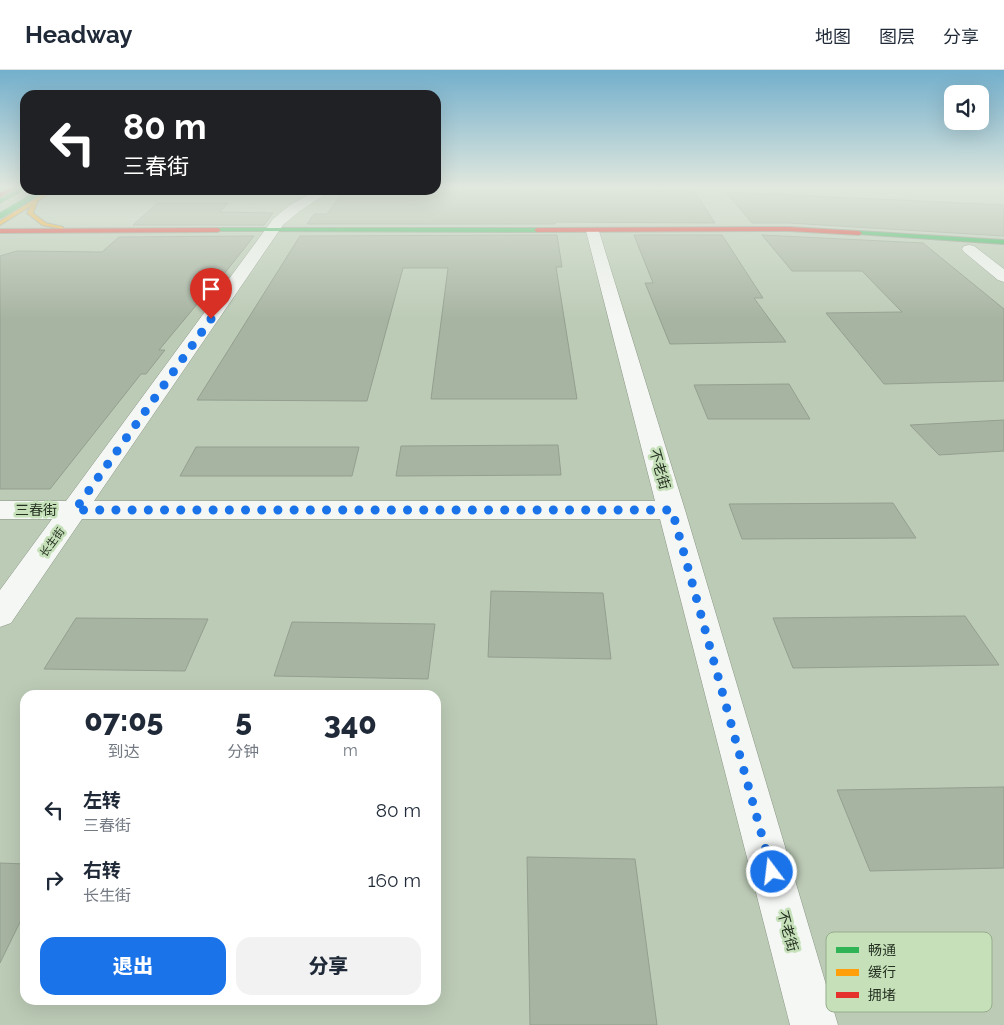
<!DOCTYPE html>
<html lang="zh">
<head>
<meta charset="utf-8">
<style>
  :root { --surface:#fff; --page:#f2f2f3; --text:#1f2937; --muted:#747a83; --line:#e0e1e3; --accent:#1a73e8 }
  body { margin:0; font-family:Raleway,"Noto Sans SC",sans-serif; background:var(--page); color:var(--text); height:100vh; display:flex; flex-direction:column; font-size:19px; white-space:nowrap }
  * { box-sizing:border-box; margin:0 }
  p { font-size:16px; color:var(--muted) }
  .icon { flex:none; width:28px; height:28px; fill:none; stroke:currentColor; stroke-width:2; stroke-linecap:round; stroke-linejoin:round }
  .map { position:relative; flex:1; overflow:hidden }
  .drawer { position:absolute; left:20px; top:620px; width:421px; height:315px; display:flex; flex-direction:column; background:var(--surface); border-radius:15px; box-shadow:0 5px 20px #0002 }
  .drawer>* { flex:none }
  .top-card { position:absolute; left:20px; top:20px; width:421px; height:105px; border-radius:15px; box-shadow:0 5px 20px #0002; background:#202124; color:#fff; overflow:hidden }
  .tools { position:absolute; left:944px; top:15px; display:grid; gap:10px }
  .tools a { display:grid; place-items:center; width:45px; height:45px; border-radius:10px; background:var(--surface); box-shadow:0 5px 20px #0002; font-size:25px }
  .pin { position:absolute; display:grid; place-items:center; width:42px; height:42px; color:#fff; margin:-51px -21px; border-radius:50% 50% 50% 0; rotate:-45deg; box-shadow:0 0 5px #0007 }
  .pin .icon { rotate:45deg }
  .me { position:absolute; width:55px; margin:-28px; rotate:345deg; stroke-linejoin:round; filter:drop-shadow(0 0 4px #0008) }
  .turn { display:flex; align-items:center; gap:18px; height:105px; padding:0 20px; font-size:22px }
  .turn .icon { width:65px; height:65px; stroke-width:2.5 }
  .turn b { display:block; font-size:35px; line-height:42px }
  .eta { display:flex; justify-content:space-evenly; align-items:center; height:85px; text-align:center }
  .eta b { font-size:30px; font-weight:800; line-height:35px }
  .primary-button { display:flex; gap:10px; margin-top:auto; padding:10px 20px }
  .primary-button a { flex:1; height:58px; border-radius:15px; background:var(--accent); color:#fff; font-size:20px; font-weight:800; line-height:58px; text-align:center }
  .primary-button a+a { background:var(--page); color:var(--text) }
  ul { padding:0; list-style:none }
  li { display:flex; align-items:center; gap:15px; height:70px; padding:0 20px }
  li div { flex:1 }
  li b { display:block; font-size:19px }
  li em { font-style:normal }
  header { display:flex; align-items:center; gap:30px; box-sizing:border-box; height:70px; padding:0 25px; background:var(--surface); border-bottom:1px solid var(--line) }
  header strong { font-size:24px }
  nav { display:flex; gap:28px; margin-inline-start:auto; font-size:18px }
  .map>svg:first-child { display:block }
  .building { fill:#a8b4a2; stroke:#949f8f }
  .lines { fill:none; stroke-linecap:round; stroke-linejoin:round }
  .street-casing { stroke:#8b9686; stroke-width:1 }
  .fast-casing { stroke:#8b9686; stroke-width:2 }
  .slow-casing { stroke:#8b9686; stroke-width:2 }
  .jam-casing { stroke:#8b9686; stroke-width:2 }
  .street { fill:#f5f7f4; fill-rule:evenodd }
  .fast { fill:#30b455; fill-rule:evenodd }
  .slow { fill:#ff9f0a; fill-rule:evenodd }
  .jam { fill:#e5322d; fill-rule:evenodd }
  .fast-bridge-casing { stroke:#8b9686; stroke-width:6; stroke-linecap:butt }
  .fast-bridge { stroke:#30b455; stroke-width:5.5 }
  .route { stroke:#1a73e8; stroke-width:9; stroke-dasharray:0 16.2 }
  .labels { text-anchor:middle; stroke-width:5; stroke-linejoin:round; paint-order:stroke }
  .far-street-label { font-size:11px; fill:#253021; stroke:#c6e1ba }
  .street-label { font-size:14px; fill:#253021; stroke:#c6e1ba }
  .key { fill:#c6e1ba; stroke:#96ac8c; stroke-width:1 }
  .key-label { font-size:14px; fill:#253021 }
</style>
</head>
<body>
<header>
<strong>Headway</strong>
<nav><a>地图</a><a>图层</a><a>分享</a></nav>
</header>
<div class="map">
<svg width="1004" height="955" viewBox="0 0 1004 955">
  <rect width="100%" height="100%" fill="#bccbb6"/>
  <path class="building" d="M466 116 587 121V119L694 121 715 153 555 152V154H307L314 144H327L345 120 465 119Z
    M726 122 1004 135V166L789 153H752Z
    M158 133H228L220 142 273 143 264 155H133Z
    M557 165 562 197H556L577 329H431L448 198H403L367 331 197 330 300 166Z
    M634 165H722L763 228H754L786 272 670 274 645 213H653Z
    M762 165 923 173 1004 239V311L884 314 826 243 902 242 862 201H792Z
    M254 166 220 209 198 233 159 280H165L146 304H141L50 419H0V186L17 181 102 182 119 167Z
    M789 314 810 349H708L694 315Z
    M1004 350V381L939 385 910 355Z
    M558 375 561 405 396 406 401 376Z
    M196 377H359L352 406H180Z
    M893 433 916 468 742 469 729 434Z
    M491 521 603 523 611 589 488 587Z
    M965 546 999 595 793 598 773 548Z
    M76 548 208 549 185 601 44 599Z
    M292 552 435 554 428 609 274 606Z
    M1004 717V798L870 801 837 720Z
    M527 787 635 789 657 955H530Z
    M0 793 25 794V842L0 893Z"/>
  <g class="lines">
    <defs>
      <path id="street" d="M317 120H332L300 141 283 155 94 431H655L586 161 588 158H598L685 440 838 955H790L660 449H82L11 553 0 557V520L52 449H0V431H66L273 149 290 135Z
        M969 175 974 176 1004 199V212L998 210 964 182 962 179 964 176Z"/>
      <path id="fast" d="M3 116H8L0 120V117Z
        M25 116V119L0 133V129Z
        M218 158H537L540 160 537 162 216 161Z
        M859 161 1004 170V174L857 164Z"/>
      <path id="slow" d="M34 120H38L39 127 50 120H55L38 131 33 143 46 153 63 157V159L42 155 27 143 31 136 0 155V151L33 130Z"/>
      <path id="jam" d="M14 116H19L0 127V123Z
        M789 157 859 161 862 163 859 165 789 161 537 162 534 160 537 158Z
        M0 159 218 158 221 160 218 162 0 163Z"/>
    </defs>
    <use href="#street" class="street-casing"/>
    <use href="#fast" class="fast-casing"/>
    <use href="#slow" class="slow-casing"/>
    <use href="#jam" class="jam-casing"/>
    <use href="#street" class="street"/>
    <use href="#fast" class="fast"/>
    <use href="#slow" class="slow"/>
    <use href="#jam" class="jam"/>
    <defs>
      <path id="fast-bridge" d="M0 146 43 120"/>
    </defs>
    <use href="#fast-bridge" class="fast-bridge-casing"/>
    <use href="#fast-bridge" class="fast-bridge"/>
  </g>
  <linearGradient id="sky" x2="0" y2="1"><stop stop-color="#73afcc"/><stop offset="0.47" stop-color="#e1e8de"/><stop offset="1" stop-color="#e1e8de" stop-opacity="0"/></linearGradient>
  <rect width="1004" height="249" fill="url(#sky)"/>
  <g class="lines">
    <path class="route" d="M211 249 75 440H672L772 802"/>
  </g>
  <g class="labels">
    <g class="far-street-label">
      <text transform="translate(52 472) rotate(-54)" y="4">长生街</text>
    </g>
    <g class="street-label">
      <text transform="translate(660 399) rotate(74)" y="5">不老街</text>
      <text x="36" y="445">三春街</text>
      <text transform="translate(788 861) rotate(75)" y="5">不老街</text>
    </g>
  </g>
  <rect x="826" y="862" width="166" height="80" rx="8" class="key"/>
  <rect x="836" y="877" width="23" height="6" fill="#30b455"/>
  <rect x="836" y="899" width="23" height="7" fill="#ff9f0a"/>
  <rect x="836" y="922" width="23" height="6" fill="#e5322d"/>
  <g class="key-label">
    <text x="868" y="885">畅通</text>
    <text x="868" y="907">缓行</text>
    <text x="868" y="930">拥堵</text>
  </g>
</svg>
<div class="tools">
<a><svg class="icon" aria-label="sound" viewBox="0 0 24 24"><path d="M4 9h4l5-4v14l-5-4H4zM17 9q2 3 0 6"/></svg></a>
</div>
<div class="pin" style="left:211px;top:249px;background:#d93025"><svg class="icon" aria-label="arrive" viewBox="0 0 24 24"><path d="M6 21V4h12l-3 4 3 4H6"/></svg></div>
<svg class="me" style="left:772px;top:802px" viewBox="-20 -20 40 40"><circle r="17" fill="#1a73e8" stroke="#fff" stroke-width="3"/><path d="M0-11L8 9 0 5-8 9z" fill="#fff"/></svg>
<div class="top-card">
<div class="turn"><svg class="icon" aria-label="left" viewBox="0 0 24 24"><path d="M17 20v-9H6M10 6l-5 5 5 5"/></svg><div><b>80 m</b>三春街</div></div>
</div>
<section class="drawer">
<div class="eta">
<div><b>07:05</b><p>到达</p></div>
<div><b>5</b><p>分钟</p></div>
<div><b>340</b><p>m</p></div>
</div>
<ul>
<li><svg class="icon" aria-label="left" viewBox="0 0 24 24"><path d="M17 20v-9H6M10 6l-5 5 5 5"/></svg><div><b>左转</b><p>三春街</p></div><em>80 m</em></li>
<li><svg class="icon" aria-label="right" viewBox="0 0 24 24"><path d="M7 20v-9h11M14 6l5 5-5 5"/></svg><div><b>右转</b><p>长生街</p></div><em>160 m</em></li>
</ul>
<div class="primary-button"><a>退出</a><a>分享</a></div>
</section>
</div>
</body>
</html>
